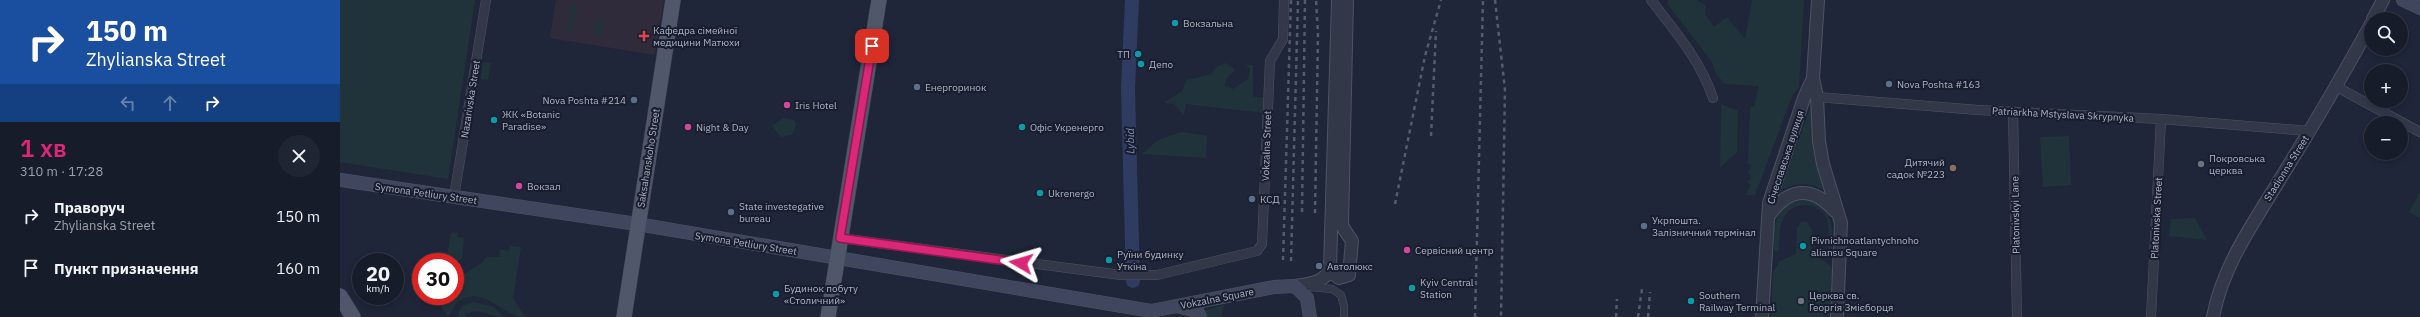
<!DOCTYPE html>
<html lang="uk">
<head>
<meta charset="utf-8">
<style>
  :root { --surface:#171c2b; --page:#202533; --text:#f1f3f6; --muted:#9ea1a9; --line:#363a47; --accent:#db2777 }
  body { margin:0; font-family:"IBM Plex Sans",sans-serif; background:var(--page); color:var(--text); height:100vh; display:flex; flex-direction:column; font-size:15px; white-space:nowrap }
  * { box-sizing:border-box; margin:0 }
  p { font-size:13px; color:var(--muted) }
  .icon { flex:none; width:22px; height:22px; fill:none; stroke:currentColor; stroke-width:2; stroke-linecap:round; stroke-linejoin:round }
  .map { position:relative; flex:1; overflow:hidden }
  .drawer { display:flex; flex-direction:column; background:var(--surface); width:340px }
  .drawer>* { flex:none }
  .banner { background:#1a4fa0; color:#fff; overflow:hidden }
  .tools { position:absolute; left:2024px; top:12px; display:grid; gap:8px }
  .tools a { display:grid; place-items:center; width:44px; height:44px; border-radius:50%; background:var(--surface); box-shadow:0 2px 6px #0003,0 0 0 1px var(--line); font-size:20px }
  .speed { position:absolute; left:12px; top:253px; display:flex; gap:8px; font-size:20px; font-weight:700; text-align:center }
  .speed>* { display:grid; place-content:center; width:52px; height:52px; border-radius:50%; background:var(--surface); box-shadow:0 2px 6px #0003,0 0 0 1px var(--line); line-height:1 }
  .speed small { font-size:10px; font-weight:400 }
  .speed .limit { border:6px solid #d22; background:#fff; color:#111 }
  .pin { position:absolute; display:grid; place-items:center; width:34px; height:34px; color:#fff; margin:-17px; border-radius:8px; box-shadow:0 2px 6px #0006 }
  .me { position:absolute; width:44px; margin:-22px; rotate:277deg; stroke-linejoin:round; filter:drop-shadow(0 0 3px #0008) }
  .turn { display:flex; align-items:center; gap:14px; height:84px; padding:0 20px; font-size:18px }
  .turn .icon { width:52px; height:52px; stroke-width:2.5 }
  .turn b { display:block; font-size:28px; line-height:34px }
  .lanes { display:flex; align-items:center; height:38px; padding:0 20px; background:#0003; justify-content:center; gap:20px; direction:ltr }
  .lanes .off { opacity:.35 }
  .round { display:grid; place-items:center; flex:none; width:42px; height:42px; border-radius:21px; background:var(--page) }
  .head { display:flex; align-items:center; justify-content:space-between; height:68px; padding:0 20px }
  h1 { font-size:24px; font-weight:600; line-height:30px; color:var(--accent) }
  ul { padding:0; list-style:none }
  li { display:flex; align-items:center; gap:12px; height:52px; padding:0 20px }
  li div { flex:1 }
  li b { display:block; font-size:15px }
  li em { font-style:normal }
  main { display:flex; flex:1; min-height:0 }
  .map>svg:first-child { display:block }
  .medical { fill:#302b3a }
  .green { fill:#21333a }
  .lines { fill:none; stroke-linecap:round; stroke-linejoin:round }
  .river { stroke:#2f3b60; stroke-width:14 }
  .pedestrian-casing { stroke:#4d5364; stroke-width:8 }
  .minor-casing { stroke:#4d5364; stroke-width:10 }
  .tertiary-casing { stroke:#4d5364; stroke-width:14 }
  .secondary-casing { stroke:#4d5364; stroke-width:14 }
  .primary-casing { stroke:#3c4253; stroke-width:16 }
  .pedestrian { stroke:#333849; stroke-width:7 }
  .minor { stroke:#333849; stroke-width:9 }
  .tertiary { stroke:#333849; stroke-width:12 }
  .secondary { stroke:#40465d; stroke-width:13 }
  .primary { stroke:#50576a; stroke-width:15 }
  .rail { stroke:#545b71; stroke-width:2.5; stroke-dasharray:4 4; stroke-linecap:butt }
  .route-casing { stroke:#8e194d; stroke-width:10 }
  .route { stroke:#db2777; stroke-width:7 }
  .culture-dot { fill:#0f9aa8; stroke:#181e2e; stroke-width:1.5 }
  .health-dot { fill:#e0444e; stroke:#181e2e; stroke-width:1.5 }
  .service-dot { fill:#5c6f8a; stroke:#181e2e; stroke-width:1.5 }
  .hotel-dot { fill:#d1479c; stroke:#181e2e; stroke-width:1.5 }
  .worship-dot { fill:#6b7280; stroke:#181e2e; stroke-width:1.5 }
  .education-dot { fill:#8d6e63; stroke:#181e2e; stroke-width:1.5 }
  .labels { text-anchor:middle; stroke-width:4; stroke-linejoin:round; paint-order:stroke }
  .poi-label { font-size:10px; fill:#adb2c6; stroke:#181e2e; text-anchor:start }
  .street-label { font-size:10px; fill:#adb2c6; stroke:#181e2e }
  .water-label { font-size:11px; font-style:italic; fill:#7a8ab5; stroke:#181e2e }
</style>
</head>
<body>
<main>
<section class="drawer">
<div class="banner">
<div class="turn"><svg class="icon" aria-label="right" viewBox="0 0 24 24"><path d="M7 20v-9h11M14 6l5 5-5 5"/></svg><div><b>150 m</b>Zhylianska Street</div></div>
<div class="lanes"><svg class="icon off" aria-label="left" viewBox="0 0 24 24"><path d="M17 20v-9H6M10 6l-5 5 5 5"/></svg><svg class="icon off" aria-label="ahead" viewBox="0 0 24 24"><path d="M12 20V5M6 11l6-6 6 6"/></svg><svg class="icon" aria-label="right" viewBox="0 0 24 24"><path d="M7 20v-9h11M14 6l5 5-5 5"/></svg></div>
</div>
<div class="head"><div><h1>1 хв</h1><p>310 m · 17:28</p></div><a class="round"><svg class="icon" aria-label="close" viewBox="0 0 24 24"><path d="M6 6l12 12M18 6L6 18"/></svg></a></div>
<ul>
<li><svg class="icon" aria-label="right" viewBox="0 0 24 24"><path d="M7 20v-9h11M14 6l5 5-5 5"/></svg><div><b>Праворуч</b><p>Zhylianska Street</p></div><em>150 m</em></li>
<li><svg class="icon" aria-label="arrive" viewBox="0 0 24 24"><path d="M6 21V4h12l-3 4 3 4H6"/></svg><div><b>Пункт призначення</b></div><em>160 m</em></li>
</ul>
</section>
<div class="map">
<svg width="2080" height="317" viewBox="0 0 2080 317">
  <rect width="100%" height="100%" fill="#1f2639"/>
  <path class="medical" d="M216 0H324L315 55 210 38Z"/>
  <path class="green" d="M0 0H135L108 179 0 162Z
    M1328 0H1357L1366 6 1365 14 1374 27 1387 17 1405 39 1412 0H1464L1459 87 1452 96 1415 195H1406L1411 185 1408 183V180H1410L1411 176 1408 174 1411 165 1408 164 1410 107 1414 106 1419 86 1385 84 1376 74 1372 62 1328 5Z
    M231 4 236 5 232 33 227 32Z
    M257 20 263 21 261 37 255 36Z
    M143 62 151 63 148 80 141 79Z
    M886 63 895 70 886 79 885 86 893 89 908 79 910 69 906 65H913V97L925 98 924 113 846 104 844 115 834 104 824 103 842 91 847 80 871 74 878 66Z
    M1381 104 1398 111 1397 152 1380 168Z
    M1471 107 1475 156 1483 190C1468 181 1454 183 1439 191Z
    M443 118 454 120 456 125 452 135 441 137 432 126Z
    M842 132 867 136 866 158 802 154 818 140Z
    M1729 136 1731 185 1703 187 1700 137Z
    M2080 192V218L2069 212Z
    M1464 199C1493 205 1493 224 1492 249H1488C1488 239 1491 224 1485 215 1474 199 1448 203 1442 221 1439 230 1439 242 1439 251H1434C1434 225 1433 206 1464 199Z
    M1855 218 1867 240 1829 236 1831 219Z
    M1461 222H1467L1472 230V254L1487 263 1492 269 1489 317H1431L1433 272 1440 261 1456 254 1457 228Z
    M111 232 117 233V237L124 238 122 258 115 263 102 262 98 259 99 251 108 252Z
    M170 246 181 247 173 298 185 317C162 317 143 283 118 302 113 306 112 313 108 317L94 296H115V279L142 263 146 257H159L160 249 169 251Z
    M134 302 154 307 164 317C149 317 140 307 125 314L127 317H119L118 313 122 306Z
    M884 305 880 317H868L864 311Z"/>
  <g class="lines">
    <path class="river" d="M792 0 788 89 793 281"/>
    <defs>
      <path id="pedestrian" d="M970 287 992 289 1001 295 1004 306V317"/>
      <path id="minor" d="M1311 0C1334 30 1361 61 1373 98
        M1997 87 2080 132
        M1477 97 1638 110 1821 119 1969 131
        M1673 112 1677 317
        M114 197 146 0
        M500 238 781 275H817L917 251 922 244 930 61 943 39 944 0
        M1811 317 1821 119"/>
      <path id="tertiary" d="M2033 19 2043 0
        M1473 78 1477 97 1479 141 1483 164 1501 223 1497 317
        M1428 217C1448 187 1472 185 1495 211
        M990 268 993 274 999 278 1009 275 1012 241 1002 226 1007 0
        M955 286C969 284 985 283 990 268L998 0
        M1422 317 1429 203 1464 98 1473 78 1478 0
        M1873 317C1883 264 1915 221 1942 176 1973 126 2003 75 2031 24"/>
      <path id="secondary" d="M2063 0 2080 8
        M0 180 297 224 811 311 934 287 955 286 967 298 970 317
        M840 307 857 311 860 317"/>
      <path id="primary" d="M0 296 13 317
        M284 317 333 0
        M488 317 539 0"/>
    </defs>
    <use href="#pedestrian" class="pedestrian-casing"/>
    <use href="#minor" class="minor-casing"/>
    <use href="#tertiary" class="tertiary-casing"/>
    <use href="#secondary" class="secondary-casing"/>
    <use href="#primary" class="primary-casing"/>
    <use href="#pedestrian" class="pedestrian"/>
    <use href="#minor" class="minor"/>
    <use href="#tertiary" class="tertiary"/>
    <use href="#secondary" class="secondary"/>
    <use href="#primary" class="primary"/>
    <path class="rail" d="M1155 0 1165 90 1161 317
      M1091 136 1096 31
      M1055 204 1085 56 1101 0
      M962 212 965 0
      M975 213 978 34 976 0
      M943 260 951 0
      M951 261 958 0
      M1135 317 1143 0
      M1276 317 1277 299
      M1298 317 1302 289
      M1308 317 1310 292"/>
  </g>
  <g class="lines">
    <defs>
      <path id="route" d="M532 46 500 238 681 263"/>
    </defs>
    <use href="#route" class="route-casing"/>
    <use href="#route" class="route"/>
  </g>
  <g class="culture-dot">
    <circle cx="835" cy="23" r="4"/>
    <circle cx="798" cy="54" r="4"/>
    <circle cx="801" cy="64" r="4"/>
    <circle cx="154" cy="120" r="4"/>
    <circle cx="682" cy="127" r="4"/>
    <circle cx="700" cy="193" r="4"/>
    <circle cx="1463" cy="246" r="4"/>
    <circle cx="769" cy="260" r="4"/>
    <circle cx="1072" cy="288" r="4"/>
    <circle cx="436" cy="294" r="4"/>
    <circle cx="1351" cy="301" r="4"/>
  </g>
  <path class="health-dot" d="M302 30h4v4h4v4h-4v4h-4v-4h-4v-4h4z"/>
  <g class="service-dot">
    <circle cx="1549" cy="84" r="4"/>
    <circle cx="577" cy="87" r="4"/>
    <circle cx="294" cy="100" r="4"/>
    <circle cx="912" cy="199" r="4"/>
    <circle cx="391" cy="212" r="4"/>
    <circle cx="1304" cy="226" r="4"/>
    <circle cx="979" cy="266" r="4"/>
  </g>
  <g class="hotel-dot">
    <circle cx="447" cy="105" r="4"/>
    <circle cx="348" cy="127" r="4"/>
    <circle cx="179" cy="186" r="4"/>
    <circle cx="1067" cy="250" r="4"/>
  </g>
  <g class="worship-dot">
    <circle cx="1861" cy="164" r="4"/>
    <circle cx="1461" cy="301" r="4"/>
  </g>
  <circle class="education-dot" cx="1613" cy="168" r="4"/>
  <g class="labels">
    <g class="poi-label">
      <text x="843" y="27">Вокзальна</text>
      <text x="313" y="34">Кафедра сімейної<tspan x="313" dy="12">медицини Матюхи</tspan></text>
      <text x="790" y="58" text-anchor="end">ТП</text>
      <text x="809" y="68">Депо</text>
      <text x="1557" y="88">Nova Poshta #163</text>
      <text x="585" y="91">Енергоринок</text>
      <text x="286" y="104" text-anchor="end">Nova Poshta #214</text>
      <text x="455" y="109">Iris Hotel</text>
      <text x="162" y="118">ЖК «Botanic<tspan x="162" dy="12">Paradise»</tspan></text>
      <text x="356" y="131">Night &amp; Day</text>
      <text x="690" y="131">Офіс Укренерго</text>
      <text x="1869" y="162">Покровська<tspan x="1869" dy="12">церква</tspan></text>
      <text x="1605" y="166" text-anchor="end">Дитячий<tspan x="1605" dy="12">садок №223</tspan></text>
      <text x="187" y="190">Вокзал</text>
      <text x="708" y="197">Ukrenergo</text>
      <text x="920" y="203">КСД</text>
      <text x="399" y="210">State investegative<tspan x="399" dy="12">bureau</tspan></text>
      <text x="1312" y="224">Укрпошта.<tspan x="1312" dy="12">Залізничний термінал</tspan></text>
      <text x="1471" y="244">Pivnichnoatlantychnoho<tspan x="1471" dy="12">aliansu Square</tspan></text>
      <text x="1075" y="254">Сервісний центр</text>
      <text x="777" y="258">Руїни будинку<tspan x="777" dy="12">Уткіна</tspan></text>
      <text x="987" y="270">Автолюкс</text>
      <text x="1080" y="286">Kyiv Central<tspan x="1080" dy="12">Station</tspan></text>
      <text x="444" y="292">Будинок побуту<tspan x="444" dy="12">«Столичний»</tspan></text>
      <text x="1359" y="299">Southern<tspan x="1359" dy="12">Railway Terminal</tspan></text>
      <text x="1469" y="299">Церква св.<tspan x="1469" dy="12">Георгія Змієборця</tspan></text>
    </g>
    <g class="street-label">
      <text transform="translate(130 99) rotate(-81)" y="4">Nazarivska Street</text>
      <text transform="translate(1723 114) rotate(3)" y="4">Patriarkha Mstyslava Skrypnyka</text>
      <text transform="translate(926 146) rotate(-88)" y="4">Vokzalna Street</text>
      <text transform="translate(1445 157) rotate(-72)" y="4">Січеславська вулиця</text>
      <text transform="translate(308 158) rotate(-81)" y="4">Saksahanskoho Street</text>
      <text transform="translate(1946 168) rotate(-58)" y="4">Stadionna Street</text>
      <text transform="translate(86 193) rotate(8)" y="4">Symona Petliury Street</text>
      <text transform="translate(1675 215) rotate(-91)" y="4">Platonivskyi Lane</text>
      <text transform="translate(1816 218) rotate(-87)" y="4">Platonivska Street</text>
      <text transform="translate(406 243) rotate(9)" y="4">Symona Petliury Street</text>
      <text transform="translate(877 298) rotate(-11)" y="4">Vokzalna Square</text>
    </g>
    <g class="water-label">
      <text transform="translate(790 141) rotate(-91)" y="4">Lybid</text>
    </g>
  </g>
</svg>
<div class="tools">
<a><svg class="icon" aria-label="search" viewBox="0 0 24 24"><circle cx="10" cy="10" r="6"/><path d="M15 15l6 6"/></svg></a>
<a>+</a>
<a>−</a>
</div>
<div class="speed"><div>20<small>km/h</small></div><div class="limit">30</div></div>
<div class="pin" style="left:532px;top:46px;background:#d93025"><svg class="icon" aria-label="arrive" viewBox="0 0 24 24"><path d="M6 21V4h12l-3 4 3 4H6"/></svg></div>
<svg class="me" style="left:681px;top:263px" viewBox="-20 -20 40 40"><path d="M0-17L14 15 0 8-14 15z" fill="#db2777" stroke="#fff" stroke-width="4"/></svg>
</div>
</main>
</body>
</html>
